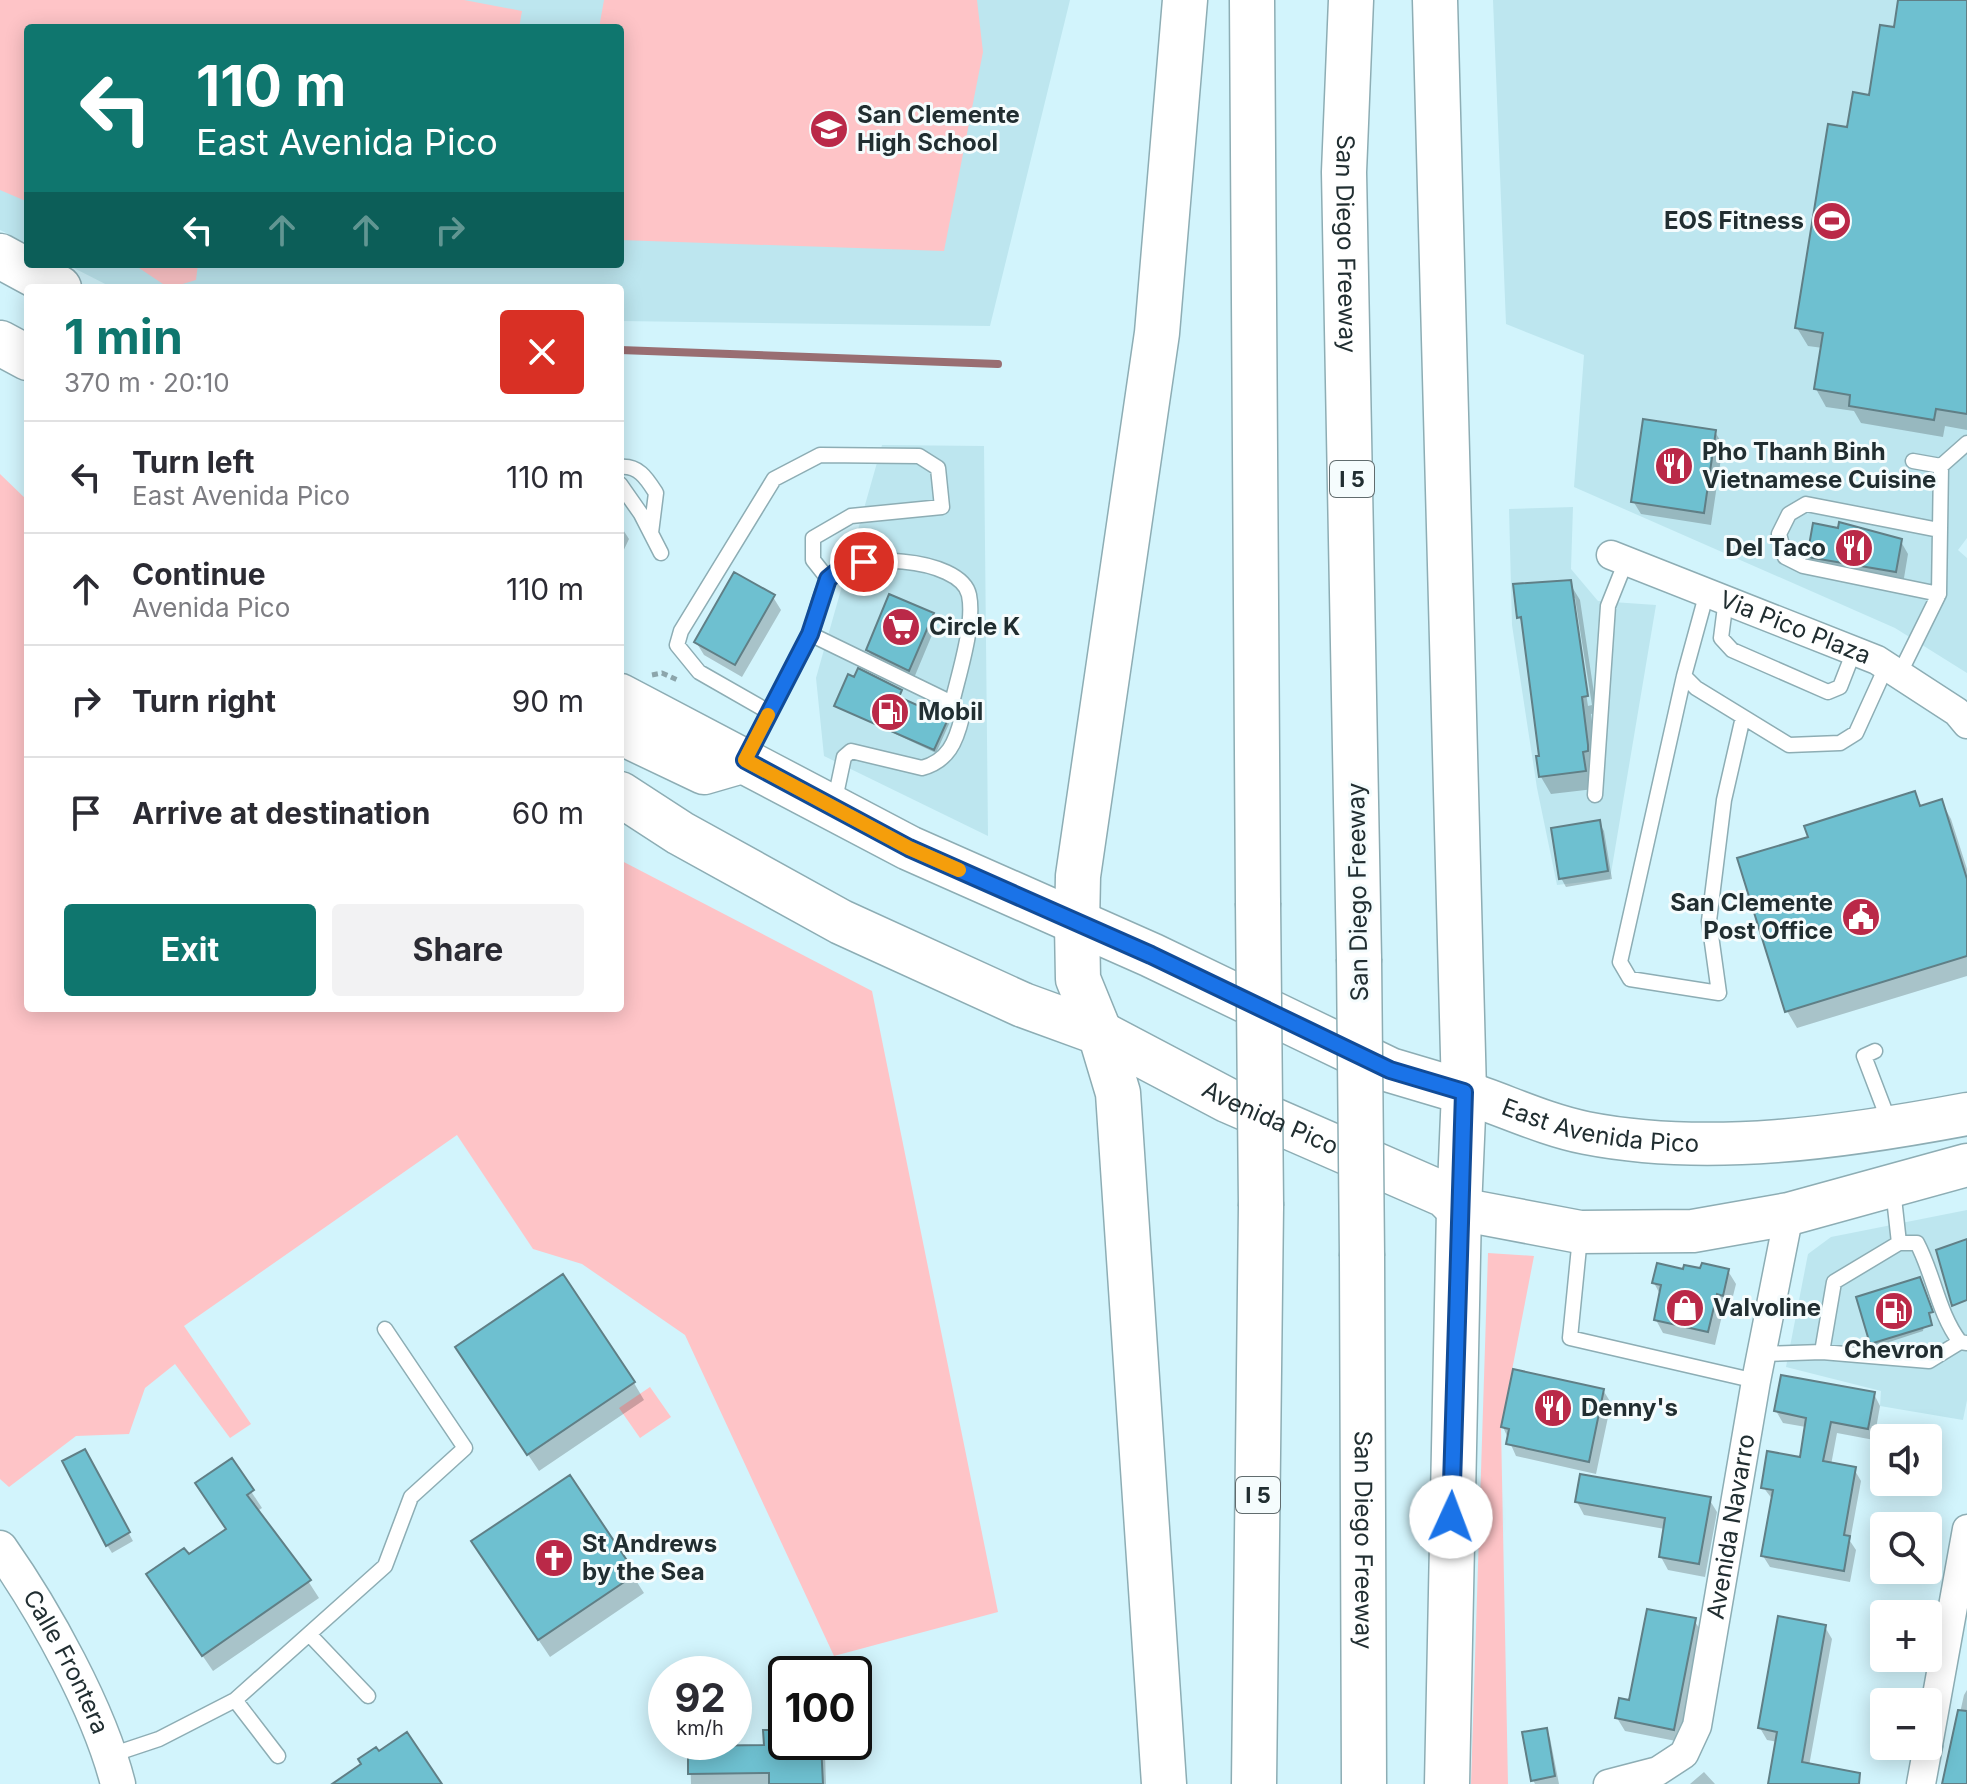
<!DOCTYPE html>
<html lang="en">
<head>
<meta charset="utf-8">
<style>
  :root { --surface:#fff; --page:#f2f2f3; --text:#2b2b33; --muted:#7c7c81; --line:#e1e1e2; --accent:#0f766e }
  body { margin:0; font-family:Inter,sans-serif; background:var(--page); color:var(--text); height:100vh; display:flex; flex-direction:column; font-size:30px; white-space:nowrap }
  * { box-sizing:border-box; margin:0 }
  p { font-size:26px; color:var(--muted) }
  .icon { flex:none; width:44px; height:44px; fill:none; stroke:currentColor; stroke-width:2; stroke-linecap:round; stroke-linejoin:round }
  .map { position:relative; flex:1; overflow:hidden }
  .panel { position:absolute; left:24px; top:284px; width:600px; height:728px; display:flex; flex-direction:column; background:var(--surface); border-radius:8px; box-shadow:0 4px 20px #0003 }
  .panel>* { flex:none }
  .hud { position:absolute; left:24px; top:24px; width:600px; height:244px; border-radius:8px; box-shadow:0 4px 20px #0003; background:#0f766e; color:#fff; overflow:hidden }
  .controls { position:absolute; left:1870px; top:1424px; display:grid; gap:16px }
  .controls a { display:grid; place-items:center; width:72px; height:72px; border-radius:8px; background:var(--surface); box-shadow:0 4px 20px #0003; font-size:40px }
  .speed { position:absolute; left:648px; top:1656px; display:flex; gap:16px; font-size:40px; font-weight:700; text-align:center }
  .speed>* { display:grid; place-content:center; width:104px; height:104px; border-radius:50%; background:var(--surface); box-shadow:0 4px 20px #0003; line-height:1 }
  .speed small { font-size:20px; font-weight:400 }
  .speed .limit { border:4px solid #111; border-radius:12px; background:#fff; color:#111 }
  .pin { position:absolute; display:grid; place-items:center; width:68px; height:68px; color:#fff; margin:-34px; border:4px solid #fff; border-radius:50%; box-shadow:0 2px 8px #0007 }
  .me { position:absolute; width:88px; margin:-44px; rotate:2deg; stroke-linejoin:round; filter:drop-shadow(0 0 6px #0008) }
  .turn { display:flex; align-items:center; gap:28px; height:168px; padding:0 40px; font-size:36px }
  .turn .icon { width:104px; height:104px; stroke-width:2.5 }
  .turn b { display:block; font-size:56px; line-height:68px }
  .lanes { display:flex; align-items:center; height:76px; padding:0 40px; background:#0003; justify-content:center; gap:40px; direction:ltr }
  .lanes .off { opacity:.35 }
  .round { display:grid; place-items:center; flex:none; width:84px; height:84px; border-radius:8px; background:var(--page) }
  .overview { display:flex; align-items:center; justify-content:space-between; height:136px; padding:0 40px }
  h1 { font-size:48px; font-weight:700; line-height:60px; color:var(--accent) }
  .action { display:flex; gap:16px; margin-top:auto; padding:16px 40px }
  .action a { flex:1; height:92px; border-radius:8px; background:var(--accent); color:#fff; font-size:32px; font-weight:700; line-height:92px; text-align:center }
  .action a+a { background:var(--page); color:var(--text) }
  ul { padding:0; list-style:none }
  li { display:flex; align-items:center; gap:24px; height:112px; padding:0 40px; border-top:2px solid var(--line) }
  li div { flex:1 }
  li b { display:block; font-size:30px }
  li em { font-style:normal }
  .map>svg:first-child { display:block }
  .built { fill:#bde6ef }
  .green { fill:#fec4c7 }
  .shadow { fill:#0003; fill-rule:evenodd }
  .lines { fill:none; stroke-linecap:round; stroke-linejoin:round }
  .stream { stroke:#996e72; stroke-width:8 }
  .building { fill:#6ec0d0; stroke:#607f86; stroke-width:2 }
  .service-casing { stroke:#8dadb4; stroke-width:17 }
  .minor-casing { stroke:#8dadb4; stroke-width:31 }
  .tertiary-casing { stroke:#8dadb4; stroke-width:37 }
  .primary-casing { stroke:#8dadb4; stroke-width:45 }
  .trunk-casing { stroke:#8dadb4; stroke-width:47 }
  .motorway-casing { stroke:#8dadb4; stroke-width:47 }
  .path { stroke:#8ca5ab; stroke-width:5; stroke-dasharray:6 4; stroke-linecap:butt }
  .service { stroke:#fff; stroke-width:14 }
  .minor { stroke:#fff; stroke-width:28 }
  .tertiary { stroke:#fff; stroke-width:34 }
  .primary { stroke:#fff; stroke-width:42 }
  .trunk { stroke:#fff; stroke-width:44 }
  .motorway { stroke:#fff; stroke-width:44 }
  .motorway-bridge-casing { stroke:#8dadb4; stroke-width:47; stroke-linecap:butt }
  .motorway-bridge { stroke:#fff; stroke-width:44 }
  .route-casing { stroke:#114b97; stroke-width:20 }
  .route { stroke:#1a73e8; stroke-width:14 }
  .slow { stroke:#f59e0b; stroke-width:14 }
  .labels { text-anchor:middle; stroke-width:6; stroke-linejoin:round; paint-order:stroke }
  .shield { fill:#f5fcfd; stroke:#616c6e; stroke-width:2 }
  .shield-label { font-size:22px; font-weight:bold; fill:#212e31 }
  .poi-label { font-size:24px; font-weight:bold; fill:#212e31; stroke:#f5fcfd; text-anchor:start }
  .street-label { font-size:24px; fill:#212e31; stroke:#f5fcfd }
</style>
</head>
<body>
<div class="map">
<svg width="1967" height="1784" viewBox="0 0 1967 1784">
  <rect width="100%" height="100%" fill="#d2f4fc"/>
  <path class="built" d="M0 0H1070L990 326 620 321V288H113L66 264H620V28H28V244L0 230Z
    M1493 0H1967V538L1958 550 1967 558V673L1895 628 1574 487 1584 355 1506 324Z
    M882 445 984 446 988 836 824 756 816 678Z
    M1573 507 1571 569 1598 601 1656 605 1610 879 1557 885 1537 788 1512 625 1509 509Z
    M1967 1210V1400L1963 1420 1880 1406 1881 1391 1786 1367 1808 1254 1831 1237Z"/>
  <path class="green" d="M0 0H464L522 11 519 28H28V202L0 190Z
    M604 0H977L983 52 944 251 620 240V28H599Z
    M133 264H198L196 280 169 288Z
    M0 474 28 501V1008H620V860L872 991 998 1612 834 1656 685 1335 582 1264 533 1249 457 1135 184 1326 251 1424 230 1438 175 1364 145 1388 129 1434 76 1436 9 1487 0 1479Z
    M1488 1253 1534 1256 1501 1427 1508 1784H1471Z
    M650 1387 671 1417 640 1438 619 1408Z"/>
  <path class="shadow" d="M1900 0H1967V430L1945 426 1943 437 1861 423 1854 411 1826 407 1816 389 1823 348 1808 346 1797 328 1849 129 1870 97 1895 29Z
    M1715 432 1723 445 1711 525 1641 514 1633 501Z
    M620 525 629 539 620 558Z
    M1900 540 1908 554 1903 584 1817 569 1809 556Z
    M1569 582 1580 600 1597 713 1591 714 1598 764 1594 789 1551 794 1541 777 1542 757 1524 626 1519 617ZM1571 598H1575L1592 705 1588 706Z
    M773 597 781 610 742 677 704 655 696 642Z
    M932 614 937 623 914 678 873 658 868 650Z
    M900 691V700L947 721 949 724 936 753 836 706Z
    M1914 794 1922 807 1941 801 1951 819 1967 869V976L1797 1028 1787 1011Z
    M1599 823 1604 831 1612 879 1566 887 1561 878Z
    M1684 1271H1728L1736 1284 1730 1308 1724 1307 1715 1345 1663 1333 1656 1320 1661 1296 1654 1283Z
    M1928 1302 1923 1331 1874 1347 1872 1343Z
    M468 1365 634 1383 644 1400 539 1471Z
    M1603 1390 1611 1403 1596 1474 1516 1456 1503 1427Z
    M1874 1394 1880 1406 1874 1440 1837 1433 1831 1465 1854 1469 1861 1481 1850 1541 1856 1550 1850 1582 1770 1567 1763 1556 1773 1500 1763 1487 1802 1459 1806 1427 1783 1423 1776 1411Z
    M84 1452 133 1541 112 1553 107 1545Z
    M231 1461 262 1508 256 1512 277 1542 281 1539 319 1598 213 1671 158 1591 188 1557 227 1530 197 1484Z
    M570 1478 644 1593 550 1657 484 1559Z
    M1709 1499 1717 1512 1705 1577 1668 1570 1661 1557 1665 1529 1584 1515 1577 1502Z
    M1694 1620 1702 1633 1681 1742 1625 1731 1617 1718Z
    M1825 1627 1832 1639 1809 1766 1843 1784H1770L1778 1742 1767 1740 1760 1728Z
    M1967 1690V1784H1944L1964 1695Z
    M1546 1730 1550 1738 1559 1784H1535L1533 1780Z
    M786 1732V1742L820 1746 825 1754 826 1784H691L690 1748 766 1747Z
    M1704 1772 1715 1784H1690Z"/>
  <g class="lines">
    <path class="stream" d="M620 350 998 364"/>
  </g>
  <path class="building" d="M1898 0H1967V414L1936 409 1934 420 1849 406 1850 395 1814 389 1823 333 1795 328 1828 124 1847 127 1853 92 1869 95 1880 25 1894 27Z
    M1643 419 1716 430 1704 513 1631 502Z
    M1839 522 1902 539 1896 572 1807 557 1813 523 1838 528Z
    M734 572 775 595 735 665 694 642Z
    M1571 580 1588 696 1582 697 1588 745V751L1583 752 1586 771 1539 777 1536 756H1539L1521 617 1517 618 1513 584Z
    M889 594 934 613 909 671 866 650Z
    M858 668 902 690 899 697 948 719 934 750 834 706 848 674 854 677Z
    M1915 791 1920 806 1942 799 1967 879V956L1785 1012 1737 858 1808 837 1804 826Z
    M1600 820 1608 871 1559 879 1551 828Z
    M1967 1239V1300L1952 1306 1936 1250Z
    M1657 1263 1683 1269 1684 1265 1700 1268 1702 1263 1729 1269 1723 1296 1717 1294 1708 1332 1654 1320 1661 1285 1652 1283Z
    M563 1274 635 1382 527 1455 455 1347Z
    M1920 1277 1933 1312 1929 1313 1932 1325 1870 1344 1856 1297Z
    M1513 1369 1604 1389 1589 1462 1506 1444 1509 1429 1501 1427Z
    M1781 1375 1875 1392 1868 1429 1831 1422 1823 1461 1856 1467 1844 1535 1850 1536 1844 1571 1761 1556 1773 1490 1761 1488 1767 1451 1800 1457 1806 1418 1774 1411Z
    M85 1449 130 1532 106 1546 62 1461Z
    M232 1458 254 1490 247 1495 311 1580 202 1656 146 1574 184 1548 189 1554 226 1529 195 1483Z
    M1580 1474 1711 1497 1699 1564 1659 1557 1665 1518 1575 1502Z
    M570 1475 636 1574 538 1640 471 1541Z
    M1647 1609 1696 1618 1674 1730 1615 1718 1619 1698 1629 1700Z
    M1778 1616 1826 1625 1802 1762 1860 1773 1859 1784H1768L1777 1732 1758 1728Z
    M1958 1710 1967 1711V1784H1942Z
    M1547 1728 1555 1776 1531 1781 1522 1732Z
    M763 1730H786V1742L821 1744 823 1784H769V1773L688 1774V1746L764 1745Z
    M407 1732 442 1784H332L361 1764 358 1759 376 1747 379 1751Z"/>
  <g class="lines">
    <defs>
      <path id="service" d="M1941 466 1967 443
        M620 467C639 465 647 479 656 493L651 533
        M620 484 641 514 661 553
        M1707 592 1684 676 1696 688 1789 745 1840 743 1856 733 1886 667
        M1939 594 1803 566 1785 557 1779 534 1789 514 1806 504 1939 530
        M1726 599 1721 638 1732 650 1828 692 1840 687 1854 651
        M810 634 952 703 962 717C956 742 948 761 922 768L851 751 844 757 834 804
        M1899 675 1939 594 1941 466 1913 461
        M1684 676 1620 962 1630 979 1719 993 1709 921 1724 800 1743 717
        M769 712 699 672 677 645 681 631 774 479 820 455 919 456 938 468 942 507 851 516 813 538V560L828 579
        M747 756C766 716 789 677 808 637 816 620 818 596 828 580 848 549 961 557 969 595 975 624 959 673 952 703
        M1595 795 1608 606 1626 561
        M1875 1051 1864 1056 1890 1124
        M1893 1189 1899 1243H1917C1934 1275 1938 1313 1960 1342L1967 1343
        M1580 1237 1570 1338 1756 1381
        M1822 1352 1834 1282 1899 1243
        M1761 1354 1822 1352 1929 1361 1960 1342
        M309 1634 368 1696
        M235 1700 278 1756
        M111 1755 159 1739 235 1700 385 1566 411 1497 465 1448 385 1329"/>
      <g id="minor">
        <path id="s1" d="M1611 555 1877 660 1957 712 1967 724"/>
        <path d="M1928 1745 1967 1529"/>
        <path id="s2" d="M1608 1784 1658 1771 1684 1754 1697 1726 1756 1381 1789 1214"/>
        <path d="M1921 1784 1928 1746"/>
      </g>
      <g id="tertiary">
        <path id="s3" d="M0 1548C45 1612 99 1709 118 1784"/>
      </g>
      <g id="primary">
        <path id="s4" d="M1464 1092C1504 1105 1545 1125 1586 1133 1708 1157 1845 1137 1967 1114"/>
        <path d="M1459 1209 1580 1232 1693 1231 1789 1214 1967 1165"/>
      </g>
      <g id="trunk">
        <path d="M0 256 59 288"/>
        <path d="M0 343 28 358"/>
        <path d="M620 696 909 848 1151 955 1390 1070 1464 1092 1459 1209"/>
        <path d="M620 732 704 772 735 763"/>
        <path id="s5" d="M620 794 680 833 841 922 1023 1005 1100 1033 1227 1100 1445 1195 1459 1209"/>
        <path d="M1077 925 1078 979 1100 1033"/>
      </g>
      <g id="motorway">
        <path d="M1252 0 1258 903"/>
        <path id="s6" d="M1351 0 1344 172 1359 959"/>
        <path d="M1435 0 1464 1092"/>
        <path d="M1077 925 1078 876 1157 333 1185 0"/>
        <path d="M1100 1033 1118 1093 1164 1784"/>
        <path id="s7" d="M1362 1256 1364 1784"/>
        <path d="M1254 1784 1261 1206"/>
        <path d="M1447 1784 1459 1209"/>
      </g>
    </defs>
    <use href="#service" class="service-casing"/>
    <use href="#minor" class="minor-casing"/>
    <use href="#tertiary" class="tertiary-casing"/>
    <use href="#primary" class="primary-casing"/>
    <use href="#trunk" class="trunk-casing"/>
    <use href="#motorway" class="motorway-casing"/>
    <path class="path" d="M652 675 662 673 680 681"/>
    <use href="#service" class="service"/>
    <use href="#minor" class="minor"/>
    <use href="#tertiary" class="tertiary"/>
    <use href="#primary" class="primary"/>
    <use href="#trunk" class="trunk"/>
    <use href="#motorway" class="motorway"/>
    <defs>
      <path id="motorway-bridge" d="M1258 903 1261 1206
        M1359 959 1362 1256"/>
    </defs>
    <use href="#motorway-bridge" class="motorway-bridge-casing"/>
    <use href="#motorway-bridge" class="motorway-bridge"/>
  </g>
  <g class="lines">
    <defs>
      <path id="route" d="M864 562 845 565 828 579 810 634 745 760 909 848 1151 955 1390 1070 1464 1092 1451 1517"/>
    </defs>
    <use href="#route" class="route-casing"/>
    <use href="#route" class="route"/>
    <path class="slow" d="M768 715 745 760 909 848 959 870"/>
  </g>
  <defs>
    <symbol id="school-disc" viewBox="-11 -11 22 22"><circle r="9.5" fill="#ba2948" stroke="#f5fcfd"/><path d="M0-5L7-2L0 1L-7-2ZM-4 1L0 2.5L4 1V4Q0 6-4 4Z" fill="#fff"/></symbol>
    <symbol id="stadium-disc" viewBox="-11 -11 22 22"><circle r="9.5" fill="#ba2948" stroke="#f5fcfd"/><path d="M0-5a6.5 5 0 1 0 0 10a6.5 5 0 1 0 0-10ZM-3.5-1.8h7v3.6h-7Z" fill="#fff"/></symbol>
    <symbol id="restaurant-disc" viewBox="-11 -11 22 22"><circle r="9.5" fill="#ba2948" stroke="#f5fcfd"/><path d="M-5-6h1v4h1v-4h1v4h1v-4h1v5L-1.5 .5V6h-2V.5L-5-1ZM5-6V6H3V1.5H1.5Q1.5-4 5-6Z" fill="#fff"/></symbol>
    <symbol id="supermarket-disc" viewBox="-11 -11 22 22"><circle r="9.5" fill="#ba2948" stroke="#f5fcfd"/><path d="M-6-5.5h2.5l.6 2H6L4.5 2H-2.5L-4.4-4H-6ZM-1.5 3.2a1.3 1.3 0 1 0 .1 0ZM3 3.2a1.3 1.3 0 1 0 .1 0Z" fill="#fff"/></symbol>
    <symbol id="fuel-disc" viewBox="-11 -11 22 22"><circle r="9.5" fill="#ba2948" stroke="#f5fcfd"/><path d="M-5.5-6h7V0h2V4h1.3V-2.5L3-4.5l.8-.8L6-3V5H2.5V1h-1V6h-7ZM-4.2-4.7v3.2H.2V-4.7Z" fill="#fff"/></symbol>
    <symbol id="civic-disc" viewBox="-11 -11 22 22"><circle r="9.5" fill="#ba2948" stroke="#f5fcfd"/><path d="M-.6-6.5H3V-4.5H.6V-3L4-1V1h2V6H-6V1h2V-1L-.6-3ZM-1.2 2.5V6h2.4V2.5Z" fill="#fff"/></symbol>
    <symbol id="shop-disc" viewBox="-11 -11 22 22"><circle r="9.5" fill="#ba2948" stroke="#f5fcfd"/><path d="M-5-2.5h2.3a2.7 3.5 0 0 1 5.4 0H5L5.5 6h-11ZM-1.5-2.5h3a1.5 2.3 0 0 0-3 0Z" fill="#fff"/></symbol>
    <symbol id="church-disc" viewBox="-11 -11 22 22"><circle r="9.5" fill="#ba2948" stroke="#f5fcfd"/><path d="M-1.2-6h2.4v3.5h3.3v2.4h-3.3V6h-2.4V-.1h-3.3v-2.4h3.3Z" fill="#fff"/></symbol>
  </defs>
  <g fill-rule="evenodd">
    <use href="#school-disc" x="807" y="107" width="44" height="44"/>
    <use href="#stadium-disc" x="1810" y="199" width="44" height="44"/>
    <use href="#restaurant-disc" x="1652" y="444" width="44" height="44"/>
    <use href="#restaurant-disc" x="1832" y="526" width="44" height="44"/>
    <use href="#supermarket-disc" x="879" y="605" width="44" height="44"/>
    <use href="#fuel-disc" x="868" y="690" width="44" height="44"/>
    <use href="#civic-disc" x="1839" y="895" width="44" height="44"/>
    <use href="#shop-disc" x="1663" y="1286" width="44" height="44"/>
    <use href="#fuel-disc" x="1872" y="1289" width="44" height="44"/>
    <use href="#restaurant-disc" x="1531" y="1386" width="44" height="44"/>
    <use href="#church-disc" x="532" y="1536" width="44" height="44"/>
  </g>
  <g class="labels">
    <g class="shield">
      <rect x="1330" y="461" width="44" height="36" rx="6"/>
      <rect x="1236" y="1477" width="44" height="36" rx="6"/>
    </g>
    <g class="shield-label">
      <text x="1352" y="487">I 5</text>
      <text x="1258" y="1503">I 5</text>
    </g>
    <g class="poi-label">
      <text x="857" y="123">San Clemente<tspan x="857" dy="28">High School</tspan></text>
      <text x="1804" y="229" text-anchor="end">EOS Fitness</text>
      <text x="1702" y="460">Pho Thanh Binh<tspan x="1702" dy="28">Vietnamese Cuisine</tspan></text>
      <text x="1826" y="556" text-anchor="end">Del Taco</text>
      <text x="929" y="635">Circle K</text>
      <text x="918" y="720">Mobil</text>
      <text x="1833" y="911" text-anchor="end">San Clemente<tspan x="1833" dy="28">Post Office</tspan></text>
      <text x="1713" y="1316">Valvoline</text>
      <text x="1894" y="1358" text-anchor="middle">Chevron</text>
      <text x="1581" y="1416">Denny's</text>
      <text x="582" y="1552">St Andrews<tspan x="582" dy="28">by the Sea</tspan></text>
    </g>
    <g class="street-label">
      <text dy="8" stroke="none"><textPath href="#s6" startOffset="244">San Diego Freeway</textPath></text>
      <text dy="8" stroke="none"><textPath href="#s1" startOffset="198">Via Pico Plaza</textPath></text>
      <text transform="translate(1358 892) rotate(-91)" y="8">San Diego Freeway</text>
      <text dy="8" stroke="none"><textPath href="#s5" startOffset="728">Avenida Pico</textPath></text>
      <text dy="8" stroke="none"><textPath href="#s4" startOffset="142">East Avenida Pico</textPath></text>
      <text dy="8" stroke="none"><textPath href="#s2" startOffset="316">Avenida Navarro</textPath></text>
      <text dy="8" stroke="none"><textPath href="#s7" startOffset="284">San Diego Freeway</textPath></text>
      <text dy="8" stroke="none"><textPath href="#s3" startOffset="132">Calle Frontera</textPath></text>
    </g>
  </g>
</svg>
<div class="controls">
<a><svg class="icon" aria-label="sound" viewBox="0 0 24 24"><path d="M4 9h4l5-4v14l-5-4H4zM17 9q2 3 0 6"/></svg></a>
<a><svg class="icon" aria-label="search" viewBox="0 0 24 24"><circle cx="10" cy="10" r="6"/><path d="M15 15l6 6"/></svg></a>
<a>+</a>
<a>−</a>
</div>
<div class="speed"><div>92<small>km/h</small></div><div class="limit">100</div></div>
<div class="pin" style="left:864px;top:562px;background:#d93025"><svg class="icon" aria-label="arrive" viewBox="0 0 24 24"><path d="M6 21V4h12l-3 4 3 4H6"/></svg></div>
<svg class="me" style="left:1451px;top:1517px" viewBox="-20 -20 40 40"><circle r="19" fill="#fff"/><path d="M0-13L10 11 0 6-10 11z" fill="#1a73e8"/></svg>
<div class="hud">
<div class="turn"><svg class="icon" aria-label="left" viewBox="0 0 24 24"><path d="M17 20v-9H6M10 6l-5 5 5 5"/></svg><div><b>110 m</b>East Avenida Pico</div></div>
<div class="lanes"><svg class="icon" aria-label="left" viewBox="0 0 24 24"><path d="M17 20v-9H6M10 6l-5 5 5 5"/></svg><svg class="icon off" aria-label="ahead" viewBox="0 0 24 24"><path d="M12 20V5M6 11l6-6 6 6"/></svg><svg class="icon off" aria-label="ahead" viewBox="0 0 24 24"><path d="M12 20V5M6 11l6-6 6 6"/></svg><svg class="icon off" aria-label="right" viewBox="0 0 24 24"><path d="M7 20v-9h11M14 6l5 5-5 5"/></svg></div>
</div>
<section class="panel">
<div class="overview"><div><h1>1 min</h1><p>370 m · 20:10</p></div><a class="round" style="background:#d93025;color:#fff"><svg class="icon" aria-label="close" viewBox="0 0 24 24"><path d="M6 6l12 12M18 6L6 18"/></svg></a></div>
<ul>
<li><svg class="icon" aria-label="left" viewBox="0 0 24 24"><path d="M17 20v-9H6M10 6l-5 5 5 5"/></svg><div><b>Turn left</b><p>East Avenida Pico</p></div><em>110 m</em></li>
<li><svg class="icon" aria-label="ahead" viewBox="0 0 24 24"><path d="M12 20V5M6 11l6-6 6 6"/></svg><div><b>Continue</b><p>Avenida Pico</p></div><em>110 m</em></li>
<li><svg class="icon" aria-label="right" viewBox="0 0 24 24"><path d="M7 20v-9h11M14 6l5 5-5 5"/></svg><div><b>Turn right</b></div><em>90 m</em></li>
<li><svg class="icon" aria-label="arrive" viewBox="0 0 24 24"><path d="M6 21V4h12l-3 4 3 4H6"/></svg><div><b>Arrive at destination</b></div><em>60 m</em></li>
</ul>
<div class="action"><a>Exit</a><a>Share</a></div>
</section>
</div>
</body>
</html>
